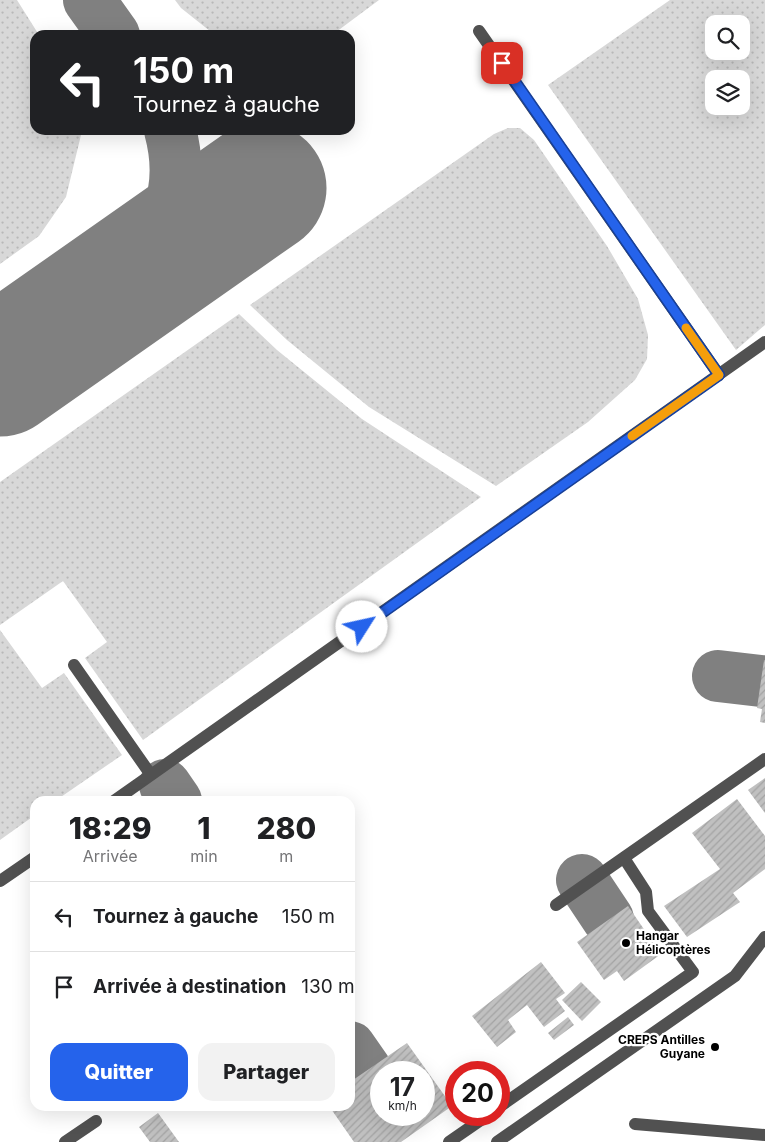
<!DOCTYPE html>
<html lang="fr">
<head>
<meta charset="utf-8">
<style>
  :root { --surface:#fff; --page:#f2f2f2; --text:#202124; --muted:#757577; --line:#e0e0e0; --accent:#2563eb }
  body { margin:0; font-family:Inter,sans-serif; background:var(--page); color:var(--text); height:100vh; display:flex; flex-direction:column; font-size:19px; white-space:nowrap }
  * { box-sizing:border-box; margin:0 }
  p { font-size:16px; color:var(--muted) }
  .icon { flex:none; width:28px; height:28px; fill:none; stroke:currentColor; stroke-width:2; stroke-linecap:round; stroke-linejoin:round }
  .map { position:relative; flex:1; overflow:hidden }
  .side { position:absolute; left:30px; top:796px; width:325px; height:315px; display:flex; flex-direction:column; background:var(--surface); border-radius:15px; box-shadow:0 5px 20px #0002 }
  .side>* { flex:none }
  .top-card { position:absolute; left:30px; top:30px; width:325px; height:105px; border-radius:15px; box-shadow:0 5px 20px #0002; background:#202124; color:#fff; overflow:hidden }
  .buttons { position:absolute; left:705px; top:15px; display:grid; gap:10px }
  .buttons a { display:grid; place-items:center; width:45px; height:45px; border-radius:10px; background:var(--surface); box-shadow:0 5px 20px #0002; font-size:25px }
  .speed { position:absolute; left:370px; top:1061px; display:flex; gap:10px; font-size:25px; font-weight:700; text-align:center }
  .speed>* { display:grid; place-content:center; width:65px; height:65px; border-radius:50%; background:var(--surface); box-shadow:0 5px 20px #0002; line-height:1 }
  .speed small { font-size:12px; font-weight:400 }
  .speed .limit { border:8px solid #d22; background:#fff; color:#111 }
  .pin { position:absolute; display:grid; place-items:center; width:42px; height:42px; color:#fff; margin:-21px; border-radius:10px; box-shadow:0 2px 8px #0006 }
  .me { position:absolute; width:55px; margin:-28px; rotate:55deg; stroke-linejoin:round; filter:drop-shadow(0 0 4px #0008) }
  .turn { display:flex; align-items:center; gap:18px; height:105px; padding:0 20px; font-size:22px }
  .turn .icon { width:65px; height:65px; stroke-width:2.5 }
  .turn b { display:block; font-size:35px; line-height:42px }
  .eta { display:flex; justify-content:space-evenly; align-items:center; height:85px; text-align:center }
  .eta b { font-size:30px; font-weight:800; line-height:35px }
  .action { display:flex; gap:10px; margin-top:auto; padding:10px 20px }
  .action a { flex:1; height:58px; border-radius:15px; background:var(--accent); color:#fff; font-size:20px; font-weight:800; line-height:58px; text-align:center }
  .action a+a { background:var(--page); color:var(--text) }
  ul { padding:0; list-style:none }
  li { display:flex; align-items:center; gap:15px; height:70px; padding:0 20px; border-top:1px solid var(--line) }
  li div { flex:1 }
  li b { display:block; font-size:19px }
  li em { font-style:normal }
  .map>svg:first-child { display:block }
  .grass { fill:url(#grass-dots); fill-rule:evenodd }
  .lines { fill:none; stroke-linecap:round; stroke-linejoin:round }
  .taxiway { stroke:#808080; stroke-width:52 }
  .runway { stroke:#808080; stroke-width:131 }
  .building { fill:url(#building-hatch); fill-rule:evenodd }
  .minor { stroke:#515151; stroke-width:12 }
  .route-casing { stroke:#184099; stroke-width:12 }
  .route { stroke:#2563eb; stroke-width:9 }
  .slow { stroke:#f59e0b; stroke-width:9 }
  .poi-dot { fill:#000; stroke:#fff; stroke-width:2 }
  .labels { text-anchor:middle; stroke-width:4.5; stroke-linejoin:round; paint-order:stroke }
  .poi-label { font-size:12px; font-weight:bold; fill:#000; stroke:#fff; text-anchor:start }
</style>
</head>
<body>
<div class="map">
<svg width="765" height="1142" viewBox="0 0 765 1142">
  <defs>
    <pattern id="grass-dots" width="8" height="8" patternUnits="userSpaceOnUse" patternTransform="scale(1.25)"><rect width="8" height="8" fill="#d8d8d8"/><path d="M2 2h.1M6 6h.1" fill="none" stroke="#b8b8b8" stroke-width="1.8" stroke-linecap="round"/></pattern>
    <pattern id="building-hatch" width="6" height="6" patternUnits="userSpaceOnUse" patternTransform="scale(1.25)"><rect width="6" height="6" fill="#c0c0c0"/><path d="M-1 1l2-2M0 6l6-6M5 7l2-2" fill="none" stroke="#a3a3a3"/></pattern>
  </defs>
  <rect width="100%" height="100%" fill="#fff"/>
  <path class="grass" d="M0 0H17L39 35H35V130H80L81 135 66 197 39 236 0 264Z
    M175 0H379L332 35H215L181 8Z
    M670 0H765V325L736 350 548 85ZM714 24H741V51H714ZM714 79H741V106H714Z
    M508 128H520L534 140 607 246 638 299 648 335 647 359 635 380 588 422 496 486 369 407 287 340 250 305 494 134Z
    M239 314 277 350 362 419 481 497 143 740 85 658 107 642 63 581 0 625V482Z
    M0 630 42 688 64 673 122 755 55 801H35V815L0 840Z"/>
  <g class="lines">
    <path class="taxiway" d="M89 0 114 35
      M120 287C162 237 188 197 170 130
      M718 676 761 681
      M165 785 176 801
      M582 880 608 919
      M350 1047 366 1070"/>
    <path class="runway" d="M0 371 261 188"/>
  </g>
  <path class="building" d="M764 660H765V723L760 722 762 709 757 708Z
    M765 778V813L748 790Z
    M737 799 765 836V869L733 893 740 902 687 937 664 906 720 869 692 833Z
    M628 906 661 954 624 981 617 971 604 980 577 942Z
    M541 962 565 993 556 999 565 1011 544 1027 527 1005 508 1020 516 1032 497 1047 472 1016Z
    M581 982 601 1002 582 1021 562 1000Z
    M568 1017 574 1025 554 1040 548 1033Z
    M407 1043 452 1106 401 1142H354L329 1106H350V1082ZM381 1072H424V1115H381Z
    M158 1113 179 1142H150L139 1127Z"/>
  <g class="lines">
    <path class="minor" d="M479 31 719 375
      M74 665 151 775
      M114 801 765 342
      M0 881 35 857
      M556 905 765 759
      M499 1107 693 972 648 911 646 892 624 858
      M635 1124 765 1135
      M65 1142 96 1121
      M449 1142 488 1115
      M497 1142 735 976 765 937"/>
  </g>
  <g class="lines">
    <defs>
      <path id="route" d="M362 627 719 375 502 63"/>
    </defs>
    <use href="#route" class="route-casing"/>
    <use href="#route" class="route"/>
    <path class="slow" d="M632 436 719 375 686 328"/>
  </g>
  <g class="poi-dot">
    <circle cx="626" cy="943" r="5"/>
    <circle cx="715" cy="1047" r="5"/>
  </g>
  <g class="labels">
    <g class="poi-label">
      <text x="636" y="940">Hangar<tspan x="636" dy="14">Hélicoptères</tspan></text>
      <text x="705" y="1044" text-anchor="end">CREPS Antilles<tspan x="705" dy="14">Guyane</tspan></text>
    </g>
  </g>
</svg>
<div class="buttons">
<a><svg class="icon" aria-label="search" viewBox="0 0 24 24"><circle cx="10" cy="10" r="6"/><path d="M15 15l6 6"/></svg></a>
<a><svg class="icon" aria-label="layers" viewBox="0 0 24 24"><path d="M12 4l9 5-9 5-9-5zM3 14l9 5 9-5"/></svg></a>
</div>
<div class="speed"><div>17<small>km/h</small></div><div class="limit">20</div></div>
<div class="pin" style="left:502px;top:63px;background:#d93025"><svg class="icon" aria-label="arrive" viewBox="0 0 24 24"><path d="M6 21V4h12l-3 4 3 4H6"/></svg></div>
<svg class="me" style="left:362px;top:627px" viewBox="-20 -20 40 40"><circle r="19" fill="#fff"/><path d="M0-13L10 11 0 6-10 11z" fill="#2563eb"/></svg>
<div class="top-card">
<div class="turn"><svg class="icon" aria-label="left" viewBox="0 0 24 24"><path d="M17 20v-9H6M10 6l-5 5 5 5"/></svg><div><b>150 m</b>Tournez à gauche</div></div>
</div>
<section class="side">
<div class="eta">
<div><b>18:29</b><p>Arrivée</p></div>
<div><b>1</b><p>min</p></div>
<div><b>280</b><p>m</p></div>
</div>
<ul>
<li><svg class="icon" aria-label="left" viewBox="0 0 24 24"><path d="M17 20v-9H6M10 6l-5 5 5 5"/></svg><div><b>Tournez à gauche</b></div><em>150 m</em></li>
<li><svg class="icon" aria-label="arrive" viewBox="0 0 24 24"><path d="M6 21V4h12l-3 4 3 4H6"/></svg><div><b>Arrivée à destination</b></div><em>130 m</em></li>
</ul>
<div class="action"><a>Quitter</a><a>Partager</a></div>
</section>
</div>
</body>
</html>
